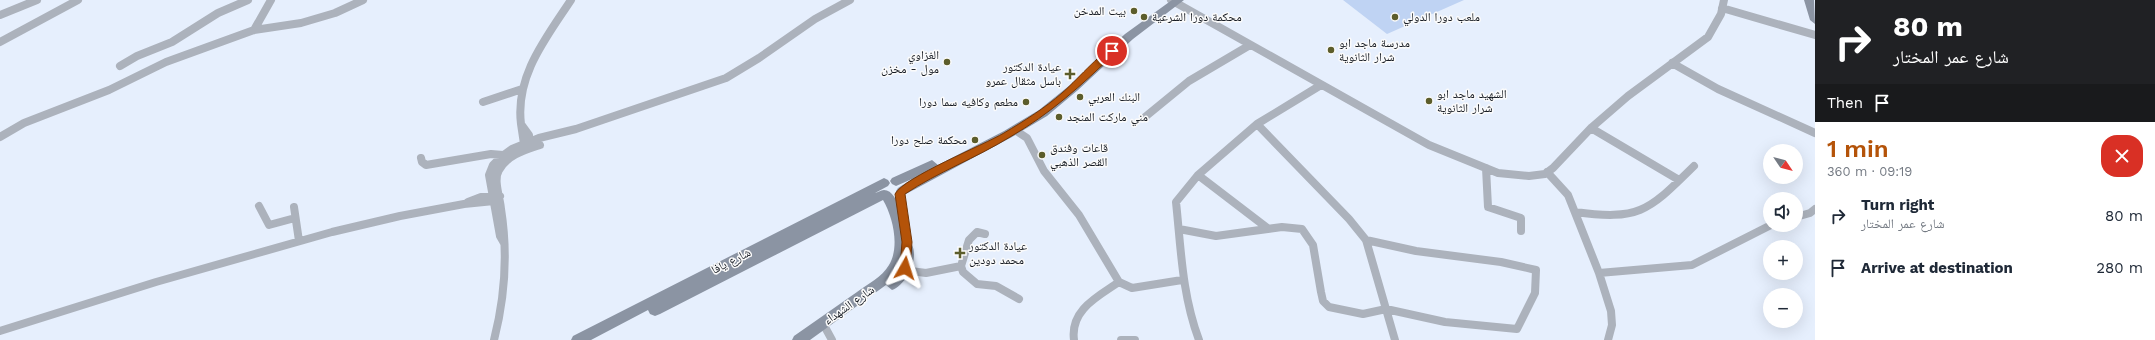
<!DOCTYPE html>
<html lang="en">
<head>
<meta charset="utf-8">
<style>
  :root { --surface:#fff; --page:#f2f2f3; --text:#1f2937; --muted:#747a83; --accent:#b45309 }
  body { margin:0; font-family:"Work Sans","Noto Naskh Arabic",sans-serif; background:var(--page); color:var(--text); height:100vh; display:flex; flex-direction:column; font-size:15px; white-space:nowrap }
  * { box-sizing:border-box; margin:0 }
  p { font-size:13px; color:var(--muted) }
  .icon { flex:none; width:22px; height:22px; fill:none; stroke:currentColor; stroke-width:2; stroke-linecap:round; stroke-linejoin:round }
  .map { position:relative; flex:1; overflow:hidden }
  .drawer { display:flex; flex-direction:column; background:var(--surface); width:340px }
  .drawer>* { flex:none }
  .banner { background:#202124; color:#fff; overflow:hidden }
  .needle { width:26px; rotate:125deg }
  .tools { position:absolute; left:1763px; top:144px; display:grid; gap:8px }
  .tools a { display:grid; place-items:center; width:40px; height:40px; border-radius:50%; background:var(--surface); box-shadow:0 4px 16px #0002; font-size:20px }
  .pin { position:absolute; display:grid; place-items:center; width:34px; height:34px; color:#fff; margin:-17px; border:2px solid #fff; border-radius:50%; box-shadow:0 1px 4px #0007 }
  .me { position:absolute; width:44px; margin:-22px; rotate:6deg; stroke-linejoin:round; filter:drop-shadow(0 0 3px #0008) }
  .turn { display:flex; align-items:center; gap:14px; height:84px; padding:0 12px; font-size:18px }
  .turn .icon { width:52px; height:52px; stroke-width:2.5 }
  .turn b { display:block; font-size:28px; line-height:34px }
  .then { display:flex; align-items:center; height:38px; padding:0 12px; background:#0003; gap:8px; font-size:15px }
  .round { display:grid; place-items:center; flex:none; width:42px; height:42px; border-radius:16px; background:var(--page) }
  .summary { display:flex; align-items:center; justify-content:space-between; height:68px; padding:0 12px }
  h1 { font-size:24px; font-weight:600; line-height:30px; color:var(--accent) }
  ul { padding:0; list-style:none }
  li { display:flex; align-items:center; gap:12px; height:52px; padding:0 12px }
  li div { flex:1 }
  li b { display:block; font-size:15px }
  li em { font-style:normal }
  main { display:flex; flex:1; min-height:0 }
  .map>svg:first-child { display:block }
  .green { fill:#bfd3f3 }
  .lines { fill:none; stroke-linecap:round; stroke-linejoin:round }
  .street { stroke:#acb2bc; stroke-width:8 }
  .secondary { fill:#8b94a3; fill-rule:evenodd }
  .route { fill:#b45309; stroke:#753606 }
  .poi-dot { fill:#5c5d2b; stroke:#fbfbfb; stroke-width:1.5 }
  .labels { text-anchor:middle; stroke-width:3; stroke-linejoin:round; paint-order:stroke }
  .poi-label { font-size:12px; fill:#141921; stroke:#fbfbfb; text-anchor:start }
  .street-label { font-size:12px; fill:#141921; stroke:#fbfbfb }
</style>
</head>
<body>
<main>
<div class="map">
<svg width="1815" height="340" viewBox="0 0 1815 340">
  <rect width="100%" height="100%" fill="#e6effd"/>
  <path class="green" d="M1343 0H1464L1387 34Z"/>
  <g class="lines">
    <path class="street" d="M1171 0 1429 145 1498 173 1529 176 1545 174 1553 168 1591 128 1628 96 1708 37 1721 14 1724 0
      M1722 8 1815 35
      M0 15 37 0
      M254 30 271 0
      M0 42 78 0
      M1672 63 1718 89 1815 133
      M120 66 137 56 172 42 218 13 248 0
      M1321 85 1257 124 1349 219 1366 240 1395 340
      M483 102 522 89
      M1145 117 1189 81 1250 45
      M521 124 529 135 530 148 524 144Z
      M521 124C515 76 546 38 571 0
      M1591 128 1679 180
      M1015 130 1027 138 1044 171 1079 215 1119 282 1132 288 1182 280
      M0 137 24 123 109 90 166 62 254 30 301 23 335 13 363 0
      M421 158 422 162 426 165 491 154 503 155
      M1486 168 1488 207 1521 218V231
      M1547 172 1568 195 1599 273 1611 311 1612 325 1608 340
      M1198 175 1266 227
      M468 202 481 197 497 196
      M259 206 269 225 295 218
      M294 207 299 241
      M1575 212C1641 221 1649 210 1694 166
      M1796 217 1810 213 1815 209
      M1179 229 1216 236 1282 227 1302 229 1313 245 1321 292 1323 301 1329 307 1363 314 1386 309 1445 322 1517 329 1535 293 1536 270 1501 262 1416 251 1366 240
      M985 234 977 232 969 240 961 266 963 272 977 284 996 286 1019 299
      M504 243 500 236 489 175 493 165 501 157 512 149 539 138 576 129 726 78 759 58 815 19 850 0
      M903 270 926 273 961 266
      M1599 273 1692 265 1771 225
      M826 329 832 340
      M0 331 156 282 332 232 400 216 464 204 494 201 500 196
      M494 340C505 297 508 253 501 209 500 197 493 180 499 170 507 155 525 150 540 145
      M1074 340C1070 310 1097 297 1119 282
      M1121 340H1135
      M1199 340C1182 295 1181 249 1176 202L1198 175 1257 124"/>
    <path class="secondary" d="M1172 0H1184L1133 39 1078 90 1047 116 1012 137 906 194H898L896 191 898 188 912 179 896 186 892 184 890 181 892 178 932 160 938 165 1004 131 1039 110 1070 85 1125 34Z
      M1804 0H1814L1815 24 1810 20Z
      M884 178 888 180 890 183 888 186 875 193C877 193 881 190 884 190 900 190 906 232 906 244L912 245C919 259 906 285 892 290L886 285 810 340H792L794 336C815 321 836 307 857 292 868 284 882 277 889 265 900 247 893 217 883 200L660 314 655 316 650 314 648 310 591 340H571L573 336Z"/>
  </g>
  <path class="route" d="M1112 48 1115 49V53C1082 85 1050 114 1010 137 976 158 938 172 905 194L912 242 910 268 908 271H901L900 268 902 242 895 194C904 177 984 145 1004 133 1024 121 1045 108 1062 93 1073 84 1102 51 1112 48Z"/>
  <g class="poi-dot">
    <circle cx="1134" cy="11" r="4"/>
    <circle cx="1144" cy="17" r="4"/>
    <circle cx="1395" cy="17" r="4"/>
    <circle cx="1331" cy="50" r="4"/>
    <circle cx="947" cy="62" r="4"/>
    <path d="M1068 68h4v4h4v4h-4v4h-4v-4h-4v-4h4z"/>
    <circle cx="1080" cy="97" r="4"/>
    <circle cx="1429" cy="101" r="4"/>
    <circle cx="1026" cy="102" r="4"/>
    <circle cx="1059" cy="117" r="4"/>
    <circle cx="975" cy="140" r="4"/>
    <circle cx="1042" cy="155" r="4"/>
    <path d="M958 247h4v4h4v4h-4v4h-4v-4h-4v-4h4z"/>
  </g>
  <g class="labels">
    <g class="poi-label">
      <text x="1126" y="15" text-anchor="end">بيت المدخن</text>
      <text x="1152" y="21">محكمة دورا الشرعية</text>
      <text x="1403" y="21">ملعب دورا الدولي</text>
      <text x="1339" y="47">مدرسة ماجد ابو<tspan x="1339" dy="14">شرار الثانوية</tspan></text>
      <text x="939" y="59" text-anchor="end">الغزاوي<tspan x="939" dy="14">مول - مخزن</tspan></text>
      <text x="1061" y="71" text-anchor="end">عيادة الدكتور<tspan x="1061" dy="14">باسل مثقال عمرو</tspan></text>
      <text x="1437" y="98">الشهيد ماجد ابو<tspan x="1437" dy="14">شرار الثانوية</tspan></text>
      <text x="1088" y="101">البنك العربي</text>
      <text x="1018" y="106" text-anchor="end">مطعم وكافيه سما دورا</text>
      <text x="1067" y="121">مني ماركت المنجد</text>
      <text x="967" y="144" text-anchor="end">محكمة صلح دورا</text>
      <text x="1050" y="152">قاعات وفندق<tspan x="1050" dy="14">القصر الذهبي</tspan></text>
      <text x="969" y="250">عيادة الدكتور<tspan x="969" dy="14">محمد دودين</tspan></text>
    </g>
    <g class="street-label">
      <text transform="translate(731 261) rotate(-27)" y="4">شارع يافا</text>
      <text transform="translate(849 305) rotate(-35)" y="4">شارع الشهداء</text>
    </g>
  </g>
</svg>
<div class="tools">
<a><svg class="needle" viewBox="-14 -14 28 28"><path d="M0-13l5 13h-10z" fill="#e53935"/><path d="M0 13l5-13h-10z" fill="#747a83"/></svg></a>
<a><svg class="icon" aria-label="sound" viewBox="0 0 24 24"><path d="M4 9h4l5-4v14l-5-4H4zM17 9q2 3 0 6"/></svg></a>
<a>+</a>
<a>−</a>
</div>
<div class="pin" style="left:1112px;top:51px;background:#d93025"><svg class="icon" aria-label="arrive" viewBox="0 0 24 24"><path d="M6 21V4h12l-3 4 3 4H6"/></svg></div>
<svg class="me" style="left:905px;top:268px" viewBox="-20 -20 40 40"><path d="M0-17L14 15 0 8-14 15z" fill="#b45309" stroke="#fff" stroke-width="4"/></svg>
</div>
<section class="drawer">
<div class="banner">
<div class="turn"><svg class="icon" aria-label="right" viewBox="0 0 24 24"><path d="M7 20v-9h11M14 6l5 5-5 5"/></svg><div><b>80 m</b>شارع عمر المختار</div></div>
<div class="then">Then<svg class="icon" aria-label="arrive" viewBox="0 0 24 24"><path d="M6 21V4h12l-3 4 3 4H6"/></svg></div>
</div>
<div class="summary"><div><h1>1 min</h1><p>360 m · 09:19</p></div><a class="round" style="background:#d93025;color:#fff"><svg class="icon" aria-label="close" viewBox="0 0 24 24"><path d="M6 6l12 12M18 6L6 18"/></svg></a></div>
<ul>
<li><svg class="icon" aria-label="right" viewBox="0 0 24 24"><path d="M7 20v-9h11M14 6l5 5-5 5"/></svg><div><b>Turn right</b><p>شارع عمر المختار</p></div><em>80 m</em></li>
<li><svg class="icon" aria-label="arrive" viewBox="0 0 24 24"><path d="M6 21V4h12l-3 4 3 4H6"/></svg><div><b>Arrive at destination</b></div><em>280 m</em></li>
</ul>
</section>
</main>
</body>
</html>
